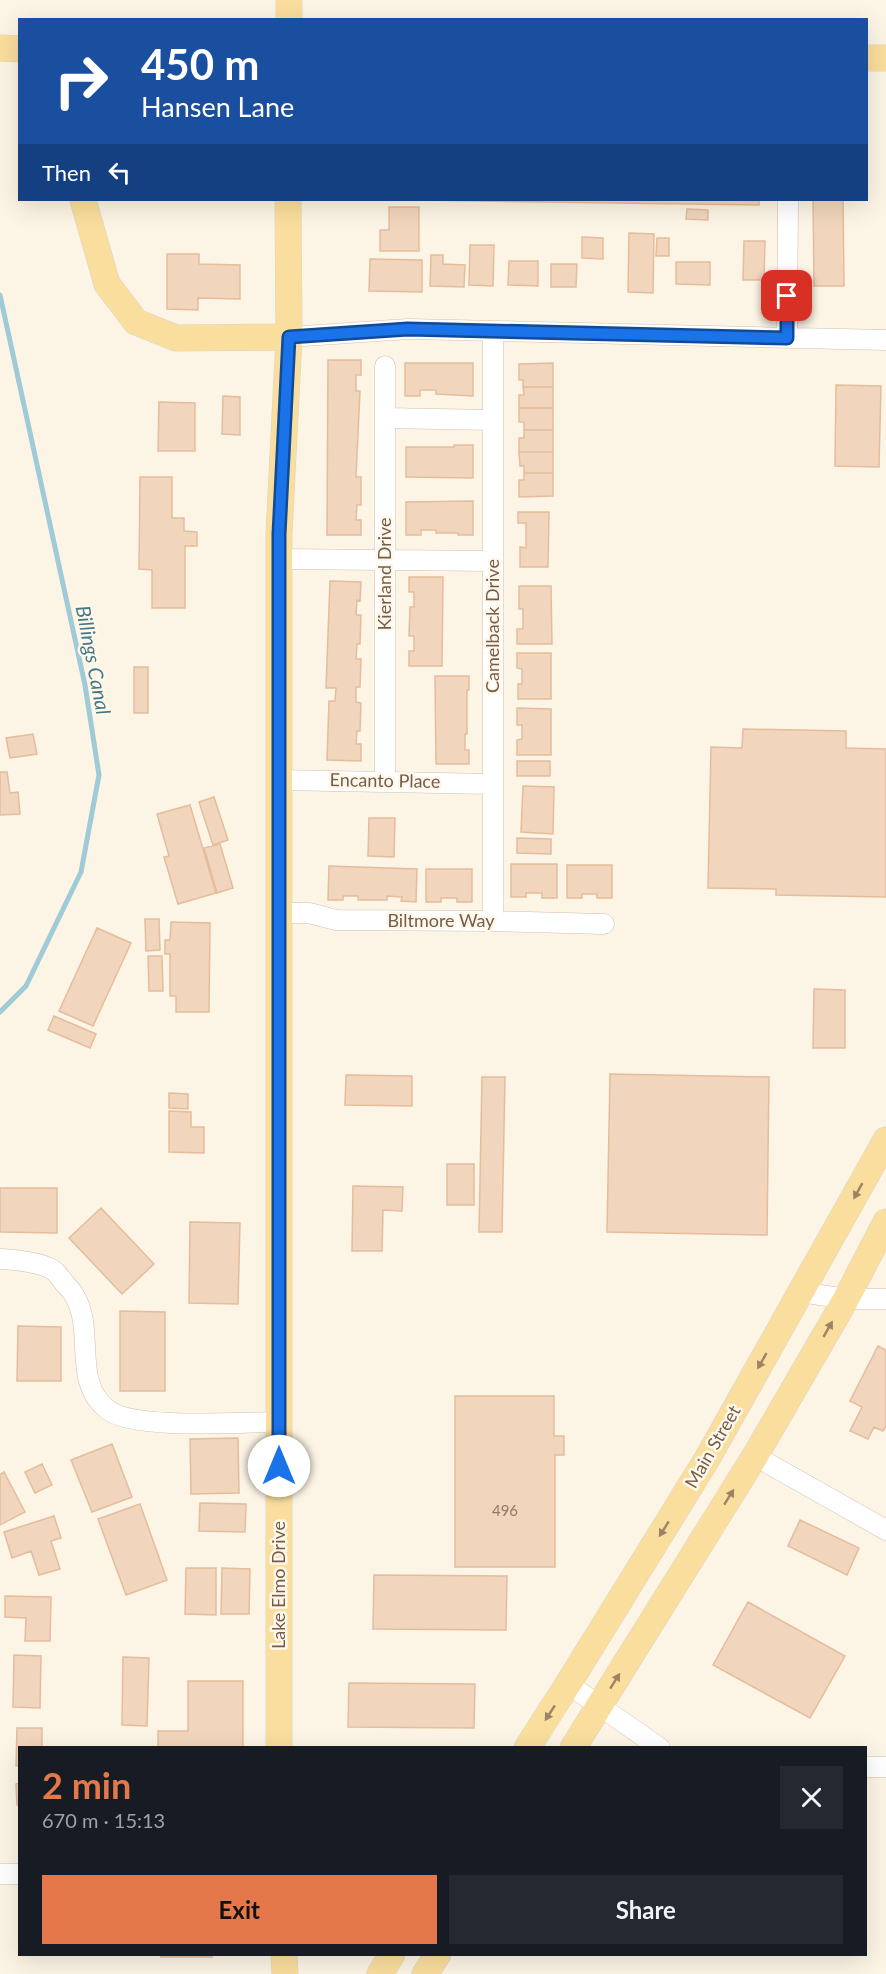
<!DOCTYPE html>
<html lang="en">
<head>
<meta charset="utf-8">
<style>
  :root { --surface:#171b24; --page:#242831; --text:#f1f3f6; --muted:#9ea1a6; --accent:#e5784a }
  body { margin:0; font-family:Lato,sans-serif; background:var(--page); color:var(--text); height:100vh; display:flex; flex-direction:column; font-size:22px; white-space:nowrap }
  * { box-sizing:border-box; margin:0 }
  p { font-size:20px; color:var(--muted) }
  .icon { flex:none; width:33px; height:33px; fill:none; stroke:currentColor; stroke-width:2; stroke-linecap:round; stroke-linejoin:round }
  .map { position:relative; flex:1; overflow:hidden }
  .sheet { position:absolute; left:18px; top:1746px; width:849px; height:210px; display:flex; flex-direction:column; background:var(--surface); border-radius:0px; box-shadow:0 6px 24px #0002 }
  .sheet>* { flex:none }
  .top-card { position:absolute; left:18px; top:18px; width:850px; height:183px; border-radius:0px; box-shadow:0 6px 24px #0002; background:#1a4fa0; color:#fff; overflow:hidden }
  .pin { position:absolute; display:grid; place-items:center; width:51px; height:51px; color:#fff; margin:-26px; border-radius:12px; box-shadow:0 3px 9px #0006 }
  .me { position:absolute; width:66px; margin:-33px; rotate:0deg; stroke-linejoin:round; filter:drop-shadow(0 0 4px #0008) }
  .turn { display:flex; align-items:center; gap:21px; height:126px; padding:0 24px; font-size:27px }
  .turn .icon { width:78px; height:78px; stroke-width:2.5 }
  .turn b { display:block; font-size:42px; line-height:51px }
  .then { display:flex; align-items:center; height:57px; padding:0 24px; background:#0003; gap:12px; font-size:22px }
  .round { display:grid; place-items:center; flex:none; width:63px; height:63px; border-radius:0px; background:var(--page) }
  .headline { display:flex; align-items:center; justify-content:space-between; height:102px; padding:0 24px }
  h1 { font-size:36px; font-weight:700; line-height:45px; color:var(--accent) }
  .cta { display:flex; gap:12px; margin-top:auto; padding:12px 24px }
  .cta a { flex:1; height:69px; border-radius:0px; background:var(--accent); color:#111; font-size:24px; font-weight:700; line-height:69px; text-align:center }
  .cta a+a { background:var(--page); color:var(--text) }
  .map>svg:first-child { display:block }
  .lines { fill:none; stroke-linecap:round; stroke-linejoin:round }
  .stream { stroke:#9fcad7; stroke-width:5 }
  .building { fill:#f1d5bc; stroke:#e4bd9c; stroke-width:1.5 }
  .minor-casing { stroke:#d0bfae; stroke-width:21 }
  .major-casing { stroke:#dbd5d0; stroke-width:27 }
  .minor { stroke:#fff; stroke-width:20 }
  .major { stroke:#fade9d; stroke-width:26 }
  .oneway { fill:#9c8363 }
  .route-casing { stroke:#114b97; stroke-width:15 }
  .route { stroke:#1a73e8; stroke-width:10 }
  .labels { text-anchor:middle; stroke-width:5; stroke-linejoin:round; paint-order:stroke }
  .number-label { font-size:15px; fill:#937a66 }
  .street-label { font-size:18px; fill:#745c4a; stroke:#fff8ea }
  .water-label { font-size:20px; font-style:italic; fill:#437888; stroke:#fff8ea }
</style>
</head>
<body>
<div class="map">
<svg width="886" height="1974" viewBox="0 0 886 1974">
  <rect width="100%" height="100%" fill="#fcf4e4"/>
  <g class="lines">
    <path class="stream" d="M0 295 85 685 99 775 81 872 26 986 0 1012"/>
  </g>
  <path class="building" d="M412 200H759V205Z
    M813 200H843L844 286H814Z
    M389 207H419V251H380V230H389Z
    M687 209 708 210V220L686 219Z
    M629 233 654 234 653 293 628 292Z
    M582 237 603 238V259L582 258Z
    M657 238H669V256H656Z
    M744 241H765L764 280H743Z
    M470 245H494L493 286 469 285Z
    M167 254H199V264L240 265V299L198 298V310L167 309Z
    M431 255H443V264L465 265 464 287 430 286Z
    M370 259 422 260V292L369 291Z
    M509 261H538V286L508 285Z
    M676 262H710V285L676 284Z
    M551 264H577L576 287H551Z
    M328 360H361V375H356V391H360L356 477H361V505H357L356 520H361V535H327Z
    M405 363H473V396L436 394V390H420V396H405Z
    M553 363V387H523V380H519V364Z
    M836 385 881 386 879 467 835 466Z
    M523 387H553V408H519V395H524Z
    M223 396 240 397V435L222 434Z
    M159 402 195 403V451H158Z
    M519 408H553V430H524V422H519Z
    M524 430H553V452H519V438H524Z
    M454 445H473V478L406 477V447H454Z
    M519 452H553V473H524V466H520Z
    M524 473H553V496L519 497V480H524Z
    M140 477H172V518H184V531L197 532V546H185V608H152V570L139 569Z
    M473 501V535H458V533H436V530H421V535H406V502Z
    M518 512H549L548 567H520V547L526 548V523H518Z
    M409 577H443L442 666H409V651H414V636H409L410 607H414V592H409Z
    M330 581 361 582 360 601 357 600 356 615H361L360 644H357L356 659H361L360 687H356V702L361 703 360 731H357L356 744H361V761L327 760 329 701H335L336 688H326Z
    M519 586H551L552 644H517V629H523V609H519Z
    M517 653H551V699H518V684H522V669L517 668Z
    M134 667H148V713H134Z
    M435 676H469V690H467V734H465V750H469V764H436Z
    M517 708 551 709V755H517V740L522 739V725H517Z
    M743 729 846 731V748L886 749V897L776 895V889L708 888 711 747 742 748Z
    M33 734 37 754 10 758 6 738Z
    M517 761H550V776H517Z
    M0 772H7L10 793 18 792 20 814 0 815Z
    M523 786 554 787 553 834 521 832Z
    M214 797 228 840 213 845 199 802Z
    M190 805 216 893 178 904 164 857 169 856 157 814Z
    M369 818H395L394 857 368 856Z
    M517 838 551 839V854L517 853Z
    M220 844 233 888 217 893 204 848Z
    M511 864H557V898H542V893H526V897H511Z
    M567 865H612V898H597V894H582V898H567Z
    M329 866 417 869 416 902 401 901 402 897 387 896V900H358V896H343V900H328Z
    M426 869H472V902H457V898H441V902H426Z
    M145 919H159L160 950 146 951Z
    M171 922 210 923 209 1012H176V996H170V954H165V940H170Z
    M97 928 131 943 93 1026 59 1011Z
    M148 956H162L163 991H149Z
    M814 989 845 990V1048H813Z
    M54 1016 96 1034 90 1048 48 1030Z
    M610 1074 769 1077 767 1235 607 1232Z
    M346 1075 412 1076V1106L345 1105Z
    M482 1077H505L502 1232H479Z
    M169 1093 188 1094V1109L169 1108Z
    M169 1111 191 1112V1127H204V1153L169 1152Z
    M447 1164H474V1205H447Z
    M353 1186 403 1187 402 1211 383 1210 382 1251H352Z
    M0 1188H57V1233L0 1232Z
    M101 1208 154 1264 122 1294 69 1238Z
    M190 1222 240 1223 238 1304 189 1303Z
    M120 1311 165 1312V1391H120Z
    M18 1326 61 1327V1381H17Z
    M878 1346 886 1350V1426L883 1431 874 1427 868 1439 850 1431 862 1407 850 1401Z
    M455 1396H554V1436H564V1455H555V1567H455Z
    M238 1438 239 1493 191 1494 190 1439Z
    M112 1444 132 1497 92 1512 71 1460Z
    M42 1464 52 1485 35 1493 25 1472Z
    M4 1472 25 1512 0 1525V1475Z
    M200 1503 246 1504 245 1532 199 1531Z
    M140 1504 167 1580 126 1595 98 1519Z
    M54 1516 61 1538 51 1541 60 1569 39 1575 31 1551 12 1558 4 1532Z
    M800 1520 859 1548 847 1575 788 1546Z
    M186 1568H216V1615L185 1614Z
    M222 1568 250 1569 249 1614H221Z
    M374 1575 507 1576 506 1630 373 1629Z
    M5 1596 51 1597 50 1641H25L26 1618 5 1617Z
    M748 1602 845 1656 810 1718 713 1665Z
    M14 1655 41 1656 40 1708 13 1707Z
    M123 1657 149 1658 147 1726 122 1725Z
    M188 1681H243V1748H158V1731H188Z
    M349 1683 475 1684 474 1728 348 1727Z
    M17 1728H42V1748H20V1766H16Z
    M20 1783V1805H17L16 1784Z
    M161 1954H228V1955H212V1957H161Z"/>
  <g class="lines">
    <defs>
      <path id="minor" d="M493 331V921
        M289 337 408 329 886 340
        M787 338 788 200
        M386 418 491 420
        M279 559 493 561
        M279 780 492 784
        M385 781V366
        M279 913H309L336 920 493 921 604 924
        M0 1259C13 1259 43 1263 53 1270 58 1274 62 1280 65 1284 68 1287 72 1291 74 1295 96 1330 71 1382 108 1410 134 1430 243 1422 279 1422
        M801 1292 846 1299H886
        M755 1456 886 1530
        M568 1684 660 1748
        M866 1767H886
        M0 1874H20"/>
      <path id="major" d="M289 20V0
        M0 48 20 49
        M867 58H886
        M83 200 107 284 136 322 176 338 289 337
        M279 1748V534L289 337 288 200
        M527 1748 568 1684 707 1459 886 1140
        M573 1748 755 1456 846 1299 886 1222
        M284 1954 285 1974
        M380 1974 392 1954
        M425 1974 438 1954"/>
    </defs>
    <use href="#minor" class="minor-casing"/>
    <use href="#major" class="major-casing"/>
    <use href="#minor" class="minor"/>
    <use href="#major" class="major"/>
  </g>
  <defs><path id="oneway-solid" d="M-6-.8H1V-3.2L6.5 0L1 3.2V.8H-6Z" transform="scale(1.5)"/></defs>
  <g class="oneway">
    <use href="#oneway-solid" transform="translate(858 1191) rotate(119)"/>
    <use href="#oneway-solid" transform="translate(828 1329) rotate(-60)"/>
    <use href="#oneway-solid" transform="translate(762 1361) rotate(120)"/>
    <use href="#oneway-solid" transform="translate(729 1497) rotate(-58)"/>
    <use href="#oneway-solid" transform="translate(664 1529) rotate(122)"/>
    <use href="#oneway-solid" transform="translate(615 1681) rotate(-58)"/>
    <use href="#oneway-solid" transform="translate(550 1713) rotate(123)"/>
  </g>
  <g class="lines">
    <defs>
      <path id="route" d="M279 1466V534L289 337 408 329 787 338V296"/>
    </defs>
    <use href="#route" class="route-casing"/>
    <use href="#route" class="route"/>
  </g>
  <g class="labels">
    <g class="number-label">
      <text x="505" y="1516">496</text>
    </g>
    <g class="street-label">
      <text transform="translate(385 574) rotate(-90)" y="6">Kierland Drive</text>
      <text transform="translate(493 626) rotate(-90)" y="6">Camelback Drive</text>
      <text transform="translate(385 781) rotate(1)" y="6">Encanto Place</text>
      <text x="441" y="927">Biltmore Way</text>
      <text transform="translate(713 1447) rotate(-60)" y="6">Main Street</text>
      <text transform="translate(279 1585) rotate(-90)" y="6">Lake Elmo Drive</text>
    </g>
    <g class="water-label">
      <text transform="translate(93 660) rotate(79)" y="7">Billings Canal</text>
    </g>
  </g>
</svg>
<div class="pin" style="left:787px;top:296px;background:#d93025"><svg class="icon" aria-label="arrive" viewBox="0 0 24 24"><path d="M6 21V4h12l-3 4 3 4H6"/></svg></div>
<svg class="me" style="left:279px;top:1466px" viewBox="-20 -20 40 40"><circle r="19" fill="#fff"/><path d="M0-13L10 11 0 6-10 11z" fill="#1a73e8"/></svg>
<div class="top-card">
<div class="turn"><svg class="icon" aria-label="right" viewBox="0 0 24 24"><path d="M7 20v-9h11M14 6l5 5-5 5"/></svg><div><b>450 m</b>Hansen Lane</div></div>
<div class="then">Then<svg class="icon" aria-label="left" viewBox="0 0 24 24"><path d="M17 20v-9H6M10 6l-5 5 5 5"/></svg></div>
</div>
<section class="sheet">
<div class="headline"><div><h1>2 min</h1><p>670 m · 15:13</p></div><a class="round"><svg class="icon" aria-label="close" viewBox="0 0 24 24"><path d="M6 6l12 12M18 6L6 18"/></svg></a></div>
<div class="cta"><a>Exit</a><a>Share</a></div>
</section>
</div>
</body>
</html>
